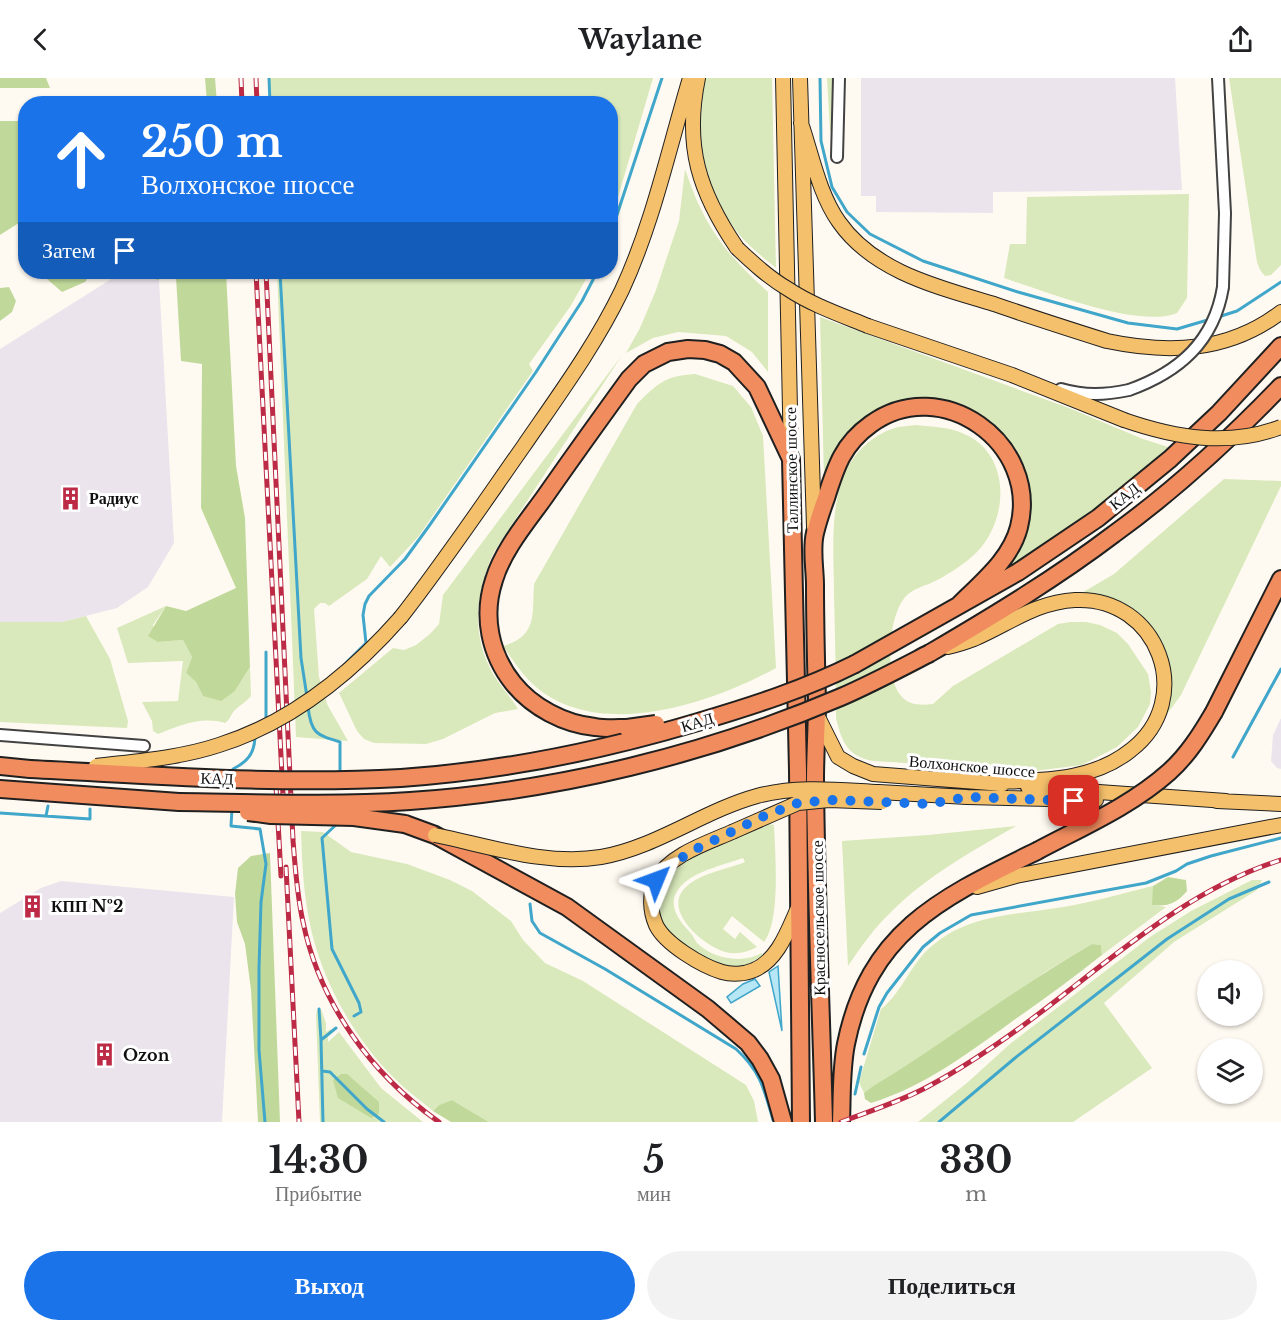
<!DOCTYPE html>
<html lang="ru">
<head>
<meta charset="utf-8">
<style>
  :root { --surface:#fff; --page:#f2f2f2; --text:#202124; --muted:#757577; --accent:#1a73e8 }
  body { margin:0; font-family:"Libre Baskerville",serif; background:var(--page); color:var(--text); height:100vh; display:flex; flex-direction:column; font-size:22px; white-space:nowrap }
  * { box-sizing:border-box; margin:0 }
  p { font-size:20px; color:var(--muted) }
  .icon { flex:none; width:33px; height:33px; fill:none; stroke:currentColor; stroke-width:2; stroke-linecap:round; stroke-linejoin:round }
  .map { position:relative; height:1044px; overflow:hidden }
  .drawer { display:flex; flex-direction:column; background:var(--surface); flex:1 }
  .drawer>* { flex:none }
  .guide { position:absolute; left:18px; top:18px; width:600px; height:183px; border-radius:24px; box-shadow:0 2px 4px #0004; background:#1a73e8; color:#fff; overflow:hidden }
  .controls { position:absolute; left:1197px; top:882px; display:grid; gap:12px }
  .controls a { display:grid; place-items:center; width:66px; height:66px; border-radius:50%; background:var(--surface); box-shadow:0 2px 4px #0004; font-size:30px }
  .pin { position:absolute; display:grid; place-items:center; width:51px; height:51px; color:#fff; margin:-26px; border-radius:12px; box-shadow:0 3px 9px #0006 }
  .me { position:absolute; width:66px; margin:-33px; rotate:46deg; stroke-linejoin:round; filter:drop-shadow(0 0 4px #0008) }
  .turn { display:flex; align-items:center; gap:21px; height:126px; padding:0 24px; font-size:27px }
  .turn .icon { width:78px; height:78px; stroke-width:2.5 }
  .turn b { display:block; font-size:42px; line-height:51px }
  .then { display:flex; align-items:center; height:57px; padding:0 24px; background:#0003; gap:12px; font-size:22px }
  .eta { display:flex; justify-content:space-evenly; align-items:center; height:102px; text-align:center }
  .eta b { font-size:36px; font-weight:700; line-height:42px }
  .button { display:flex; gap:12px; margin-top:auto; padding:12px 24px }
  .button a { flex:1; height:69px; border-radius:36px; background:var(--accent); color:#fff; font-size:24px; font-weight:700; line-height:69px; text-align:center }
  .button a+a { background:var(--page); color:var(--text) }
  header { display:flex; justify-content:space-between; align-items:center; height:78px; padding:0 24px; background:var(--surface); font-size:27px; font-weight:700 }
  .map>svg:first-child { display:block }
  .industrial { fill:#ebe4ed }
  .green { fill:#d9e9bb }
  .forest { fill:#c0d99b }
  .water { fill:#b7e6f5; stroke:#40a6ca; stroke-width:1.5 }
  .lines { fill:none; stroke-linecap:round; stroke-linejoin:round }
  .stream { stroke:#40a6ca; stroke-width:3 }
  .minor-casing { stroke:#424242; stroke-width:14 }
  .major-casing { stroke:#202020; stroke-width:16 }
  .highway-casing { stroke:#202020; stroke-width:20 }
  .minor { stroke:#fff; stroke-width:10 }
  .major { stroke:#f5c06b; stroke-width:14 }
  .highway { stroke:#f08c5e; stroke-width:16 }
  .rail-casing { stroke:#bc2a45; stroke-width:5 }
  .rail { stroke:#fff; stroke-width:3; stroke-dasharray:9; stroke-linecap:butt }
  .minor-bridge-casing { stroke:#424242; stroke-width:14; stroke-linecap:butt }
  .major-bridge-casing { stroke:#202020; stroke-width:16; stroke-linecap:butt }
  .highway-bridge-casing { stroke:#202020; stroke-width:20; stroke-linecap:butt }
  .minor-bridge { stroke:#fff; stroke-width:10 }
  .major-bridge { stroke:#f5c06b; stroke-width:14 }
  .highway-bridge { stroke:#f08c5e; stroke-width:16 }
  .route { stroke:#1a73e8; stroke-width:10; stroke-dasharray:0 18 }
  .labels { text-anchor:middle; stroke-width:6; stroke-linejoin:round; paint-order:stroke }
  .street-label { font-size:16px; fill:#0f0f0f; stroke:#fff }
  .poi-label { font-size:16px; font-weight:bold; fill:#0f0f0f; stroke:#fff; text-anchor:start }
</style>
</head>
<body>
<header><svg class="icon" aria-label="back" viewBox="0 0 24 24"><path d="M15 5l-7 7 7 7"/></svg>Waylane<svg class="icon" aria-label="share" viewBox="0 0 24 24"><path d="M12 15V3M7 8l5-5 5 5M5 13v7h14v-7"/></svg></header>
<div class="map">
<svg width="1281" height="1044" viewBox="0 0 1281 1044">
  <rect width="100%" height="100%" fill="#fffaf1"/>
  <path class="industrial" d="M861 0H1175L1182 112 993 114V135L876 134V118H861Z
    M121 195 159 202 174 465 148 509 117 530 62 544H0V271Z
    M1281 640V691L1277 690 1271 683 1273 657Z
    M61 803 234 819 222 1044H0V835L41 810Z"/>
  <path class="green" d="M268 0H653L611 143 610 26 270 25Z
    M702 0H772L776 190C765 181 754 172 744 162 715 130 700 85 699 42 698 28 701 14 702 0Z
    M827 0H835L834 49 830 54Z
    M1229 0H1281V187L1271 197 1265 198 1260 192 1257 184Z
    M685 91C704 148 724 174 768 214V294L752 274 726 258 678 254 653 260 626 275 640 250 656 212 679 143Z
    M1189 116 1187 220 1177 235C1139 251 1044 213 1004 200L1010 166H1026L1027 119Z
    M277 194H590L570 229 529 286 533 293 418 459 390 489 381 478 367 501 329 528 325 525H320L314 531 319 599 327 626 348 663 296 659Z
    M820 239 1069 330 1143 361 1168 369 1115 418 1056 461 1002 497 1025 445 992 348 890 329 826 400H824Z
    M622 277 494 474C477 510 471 551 489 588 496 604 509 616 518 631L495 635 443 661 426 666 374 665 364 661 357 653 339 615 393 570 404 572 416 567 430 556 439 546 443 517Z
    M695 296 733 308 751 329 763 358 776 590C712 625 606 661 541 613 525 601 515 585 503 568 538 558 532 536 534 506L637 326C658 305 665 298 695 296Z
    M917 347C932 349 949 349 962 355 1012 375 1009 441 977 474 965 486 946 498 931 505 923 508 914 511 907 517 888 535 883 602 903 620 911 628 923 627 933 626L953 608 1058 546 1070 544H1086L1100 547 1117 555 1128 566 1148 596 1151 614 1150 626 1138 649 1117 669 1082 687 1035 693 873 683C847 678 842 664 836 640 836 599 835 558 834 517 834 477 829 432 845 395 853 375 874 356 895 350 901 348 910 348 917 347Z
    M1224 401 1281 403V408L1181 617 1165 639C1179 595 1170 561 1131 535 1112 523 1102 517 1080 516L1114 496Z
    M166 528 153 547 158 564 183 562 192 579 186 595 196 604 203 618 235 613 250 589 251 618C246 624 240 627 235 632 230 637 231 641 225 645 201 638 181 647 158 656L153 653 152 643 142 624 178 623 183 583 128 585 117 550Z
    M86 538 110 581 128 643 127 650 0 644V544H62Z
    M769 746 774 747C775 775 781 842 764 864L732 838 723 851 735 861 740 854 757 869C748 874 736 877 725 874 704 868 662 833 685 810 699 795 726 792 745 784L743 780C724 787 698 792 683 806 666 822 675 839 689 853 693 857 694 861 697 865 713 881 742 886 762 875L763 878C757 881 749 886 743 888 727 892 711 884 699 876 691 871 683 867 675 862 655 846 652 815 669 796 687 777 735 760 759 749Z
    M1016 748C972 773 927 798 891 834 874 850 861 869 848 888L842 763 928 757Z
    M301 753 323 754 351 774 407 786 450 802 472 813 511 843 523 862 545 885 583 903 746 1007 754 1023 758 1044H489L452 1022 439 1027 433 1033C420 1022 406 1012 394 1000 351 957 318 896 308 836 303 808 302 781 301 753Z
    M1252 802H1262L1257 812 1174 864 1104 925 1152 990 1073 1044H918L968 1004 1011 965 1150 859 1191 833Z
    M1153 808V827L1166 829 1102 877 1101 867 1092 866 1045 894 1000 926 864 1015 859 1004 881 931C903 914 911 884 933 867 971 835 1017 837 1063 829 1094 824 1123 815 1153 808Z
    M321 931 326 945V954L331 951 333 954 328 959V964L339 954 381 1010 423 1044H320L316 937 317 932Z"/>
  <path class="forest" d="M0 0H46L50 10H0Z
    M205 0H215L217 25H207Z
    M0 43H26L25 141 0 157Z
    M39 194H92L85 204 62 214Z
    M120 194H161L159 202Z
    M179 194H226L236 388 245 440 250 589 235 613 221 623 203 618 196 604 186 595 192 579 183 562 158 564 148 558 166 528 186 533 236 510 201 430 202 286 181 283 176 199Z
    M9 209 16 223 12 234 0 243V210Z
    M270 775 280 1044H258L251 912 245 866 237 844 235 816 238 790 251 778Z
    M1168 799 1186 802 1187 813C1177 825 1168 829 1152 827L1153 808Z
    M1092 866 1101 867 1102 877C1072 901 1041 923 1010 945 964 978 925 1008 871 1025L865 1021 864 1015 872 1009C947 963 1016 910 1092 866Z
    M341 996H347L379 1024V1036L371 1040 338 1020 333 1002Z
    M452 1022 489 1044H451L433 1033 439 1027Z"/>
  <path class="water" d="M778 888 782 953 769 894Z
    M755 901 760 908 731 925 727 919 743 906Z"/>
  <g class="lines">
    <path class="stream" d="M269 0 270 26
      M820 0 821 63 832 109 847 134 870 156 923 183 1018 214 1128 245 1177 251 1211 241
      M610 158 662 0
      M280 194 301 580 307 619
      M1218 239 1237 233 1281 204
      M344 587 366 565 363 537 365 526 369 518 405 481 429 448 536 294 582 223 597 194
      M308 629C311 655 316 657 340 664V696
      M266 642V574
      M1233 679 1281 591
      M233 695V691C247 684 254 676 255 660L257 659
      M232 731 231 748 260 751 266 786 261 824 259 890V972L265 1044
      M0 735 90 741V731
      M46 738 48 728
      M339 744 322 760 332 871 359 925 361 934 354 938
      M530 826 532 843 540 855 605 891 736 971C761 994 764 1011 773 1042
      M319 931 321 962
      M864 976 879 929 887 915 923 869 940 855 971 837 1146 805 1176 793 1187 786 1211 778 1281 760
      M322 993 330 994 367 1031 384 1044
      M855 1016 861 989
      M323 1044 321 962 336 950
      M939 1044 1015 980 1167 861 1229 821 1269 804"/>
    <defs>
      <path id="minor" d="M1218 0 1225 135 1223 209
        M837 79 839 0
        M1061 311C1085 318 1105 317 1129 312
        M0 657 144 668"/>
      <path id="major" d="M698 0C684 68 699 114 737 170
        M783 0 791 379
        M800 0 814 449
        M801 45C812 77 819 116 839 144 874 194 938 209 994 226 1031 239 1069 251 1107 263 1169 276 1229 274 1281 234
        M868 248 1012 297 1124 342
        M401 539C444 484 483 426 523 369 558 318 595 268 622 212 653 145 669 70 690 0
        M948 569C957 567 966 564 974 561 1009 546 1036 524 1075 522 1158 518 1197 621 1131 672 1093 703 1043 702 996 704
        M817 637 838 679 853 688 873 696 1003 706
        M1028 709 1226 723
        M879 714 967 719 1096 722
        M1217 723 1281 726
        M732 754C707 765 669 777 656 802 649 816 650 833 656 847 665 866 702 888 722 894 732 897 745 896 754 892 778 882 788 852 798 830
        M977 809 1016 798 1281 747"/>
      <path id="highway" d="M930 575C993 538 1056 500 1114 456 1175 412 1229 362 1281 308
        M855 586 1018 494 1098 440 1170 381 1219 335 1281 268
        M1214 634 1281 501
        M627 650C617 650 606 651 595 649 564 646 532 629 513 605 490 576 482 538 494 502 503 472 526 445 544 420 572 380 600 341 629 301L644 286 668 274 688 271 705 272 720 276 734 284 757 309 791 381 798 693 801 1044
        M0 688 30 691
        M0 711 179 724
        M405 746 435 757 567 829 708 931 748 965 760 981 771 1001 783 1044
        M824 1044C821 930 816 816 815 702 815 676 817 649 817 623 816 585 815 546 815 507 815 491 811 471 815 455 818 443 822 431 826 420 836 388 843 366 871 346 941 295 1040 365 1019 449 1011 481 982 504 959 527
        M841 1044C842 1019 841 991 846 966 869 852 943 819 1037 773"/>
    </defs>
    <use href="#minor" class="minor-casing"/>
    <use href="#major" class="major-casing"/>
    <use href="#highway" class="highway-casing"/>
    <use href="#minor" class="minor"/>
    <use href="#major" class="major"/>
    <use href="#highway" class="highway"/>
    <defs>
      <path id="rail" d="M241 0 242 26
        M256 0 257 26
        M256 194 283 717
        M266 194 293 762C295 789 297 817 303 844 320 926 371 996 439 1044
        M276 708 281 798
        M286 789 299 1044
        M841 1044C870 1033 902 1023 929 1008 961 991 992 970 1021 949 1103 889 1184 812 1281 782"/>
    </defs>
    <use href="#rail" class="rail-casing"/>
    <use href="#rail" class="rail"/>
    <defs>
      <path id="minor-bridge" d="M1129 312C1179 294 1214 264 1223 209"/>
      <path id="major-bridge" d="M737 170C753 185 769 200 788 211 812 227 841 237 868 248
        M1124 342C1176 360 1228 369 1281 349
        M96 688C137 683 180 680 219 667 292 644 351 596 401 539
        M732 754 798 725 829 722 882 724
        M435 757C489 768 546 788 601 779 657 769 703 733 757 718 797 707 839 712 879 714"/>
      <path id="highway-bridge" d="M627 650 656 646
        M30 691C153 697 277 707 401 700 502 693 601 673 698 644 752 628 805 611 855 586
        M179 724C256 725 333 728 410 723 557 713 705 677 841 619 871 606 901 590 930 575
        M248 734 271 737 354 739 405 746
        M1037 773C1082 749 1131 728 1169 694 1188 677 1201 656 1214 634"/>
    </defs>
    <use href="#minor-bridge" class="minor-bridge-casing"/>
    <use href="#major-bridge" class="major-bridge-casing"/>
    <use href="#highway-bridge" class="highway-bridge-casing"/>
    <use href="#minor-bridge" class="minor-bridge"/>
    <use href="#major-bridge" class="major-bridge"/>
    <use href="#highway-bridge" class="highway-bridge"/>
  </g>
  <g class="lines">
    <path class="route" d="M656 802 665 790 694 772 762 739 798 725 830 722 930 726 967 719 1074 723"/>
  </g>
  <defs>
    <symbol id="building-bare" viewBox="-9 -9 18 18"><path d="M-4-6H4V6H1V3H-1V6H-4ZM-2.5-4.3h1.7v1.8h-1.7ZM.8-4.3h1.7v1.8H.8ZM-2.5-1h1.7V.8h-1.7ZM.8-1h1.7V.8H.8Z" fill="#bc2a45" stroke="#fff" stroke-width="2.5" paint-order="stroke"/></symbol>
  </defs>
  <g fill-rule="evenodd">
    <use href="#building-bare" x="54" y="404" width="33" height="33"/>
    <use href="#building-bare" x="16" y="812" width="33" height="33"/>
    <use href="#building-bare" x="88" y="960" width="33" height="33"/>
  </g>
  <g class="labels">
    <g class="street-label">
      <text transform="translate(791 392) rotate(-91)" y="6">Таллинское шоссе</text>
      <text transform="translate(1124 418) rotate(-39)" y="6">КАД</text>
      <text transform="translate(697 644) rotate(-17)" y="6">КАД</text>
      <text transform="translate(972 688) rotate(5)" y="6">Волхонское шоссе</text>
      <text transform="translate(217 700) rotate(2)" y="6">КАД</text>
      <text transform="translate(818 840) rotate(-91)" y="6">Красносельское шоссе</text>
    </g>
    <g class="poi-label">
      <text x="89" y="426">Радиус</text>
      <text x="51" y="834">КПП №2</text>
      <text x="123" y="983">Ozon</text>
    </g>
  </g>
</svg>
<div class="controls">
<a><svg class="icon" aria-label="sound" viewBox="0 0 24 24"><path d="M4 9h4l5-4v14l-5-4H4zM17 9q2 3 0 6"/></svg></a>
<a><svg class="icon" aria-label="layers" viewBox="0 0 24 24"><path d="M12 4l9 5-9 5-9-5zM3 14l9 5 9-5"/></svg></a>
</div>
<div class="pin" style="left:1074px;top:723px;background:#d93025"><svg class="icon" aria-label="arrive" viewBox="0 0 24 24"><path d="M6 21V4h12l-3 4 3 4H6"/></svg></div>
<svg class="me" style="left:656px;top:802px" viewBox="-20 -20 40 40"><path d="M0-17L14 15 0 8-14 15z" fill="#1a73e8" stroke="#fff" stroke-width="4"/></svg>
<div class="guide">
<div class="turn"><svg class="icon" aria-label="ahead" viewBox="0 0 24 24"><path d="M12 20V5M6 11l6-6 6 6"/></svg><div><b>250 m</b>Волхонское шоссе</div></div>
<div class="then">Затем<svg class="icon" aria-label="arrive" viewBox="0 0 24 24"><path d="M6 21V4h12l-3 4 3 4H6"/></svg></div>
</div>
</div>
<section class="drawer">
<div class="eta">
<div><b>14:30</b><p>Прибытие</p></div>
<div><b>5</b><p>мин</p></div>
<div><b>330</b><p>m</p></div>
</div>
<div class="button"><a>Выход</a><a>Поделиться</a></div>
</section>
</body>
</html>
